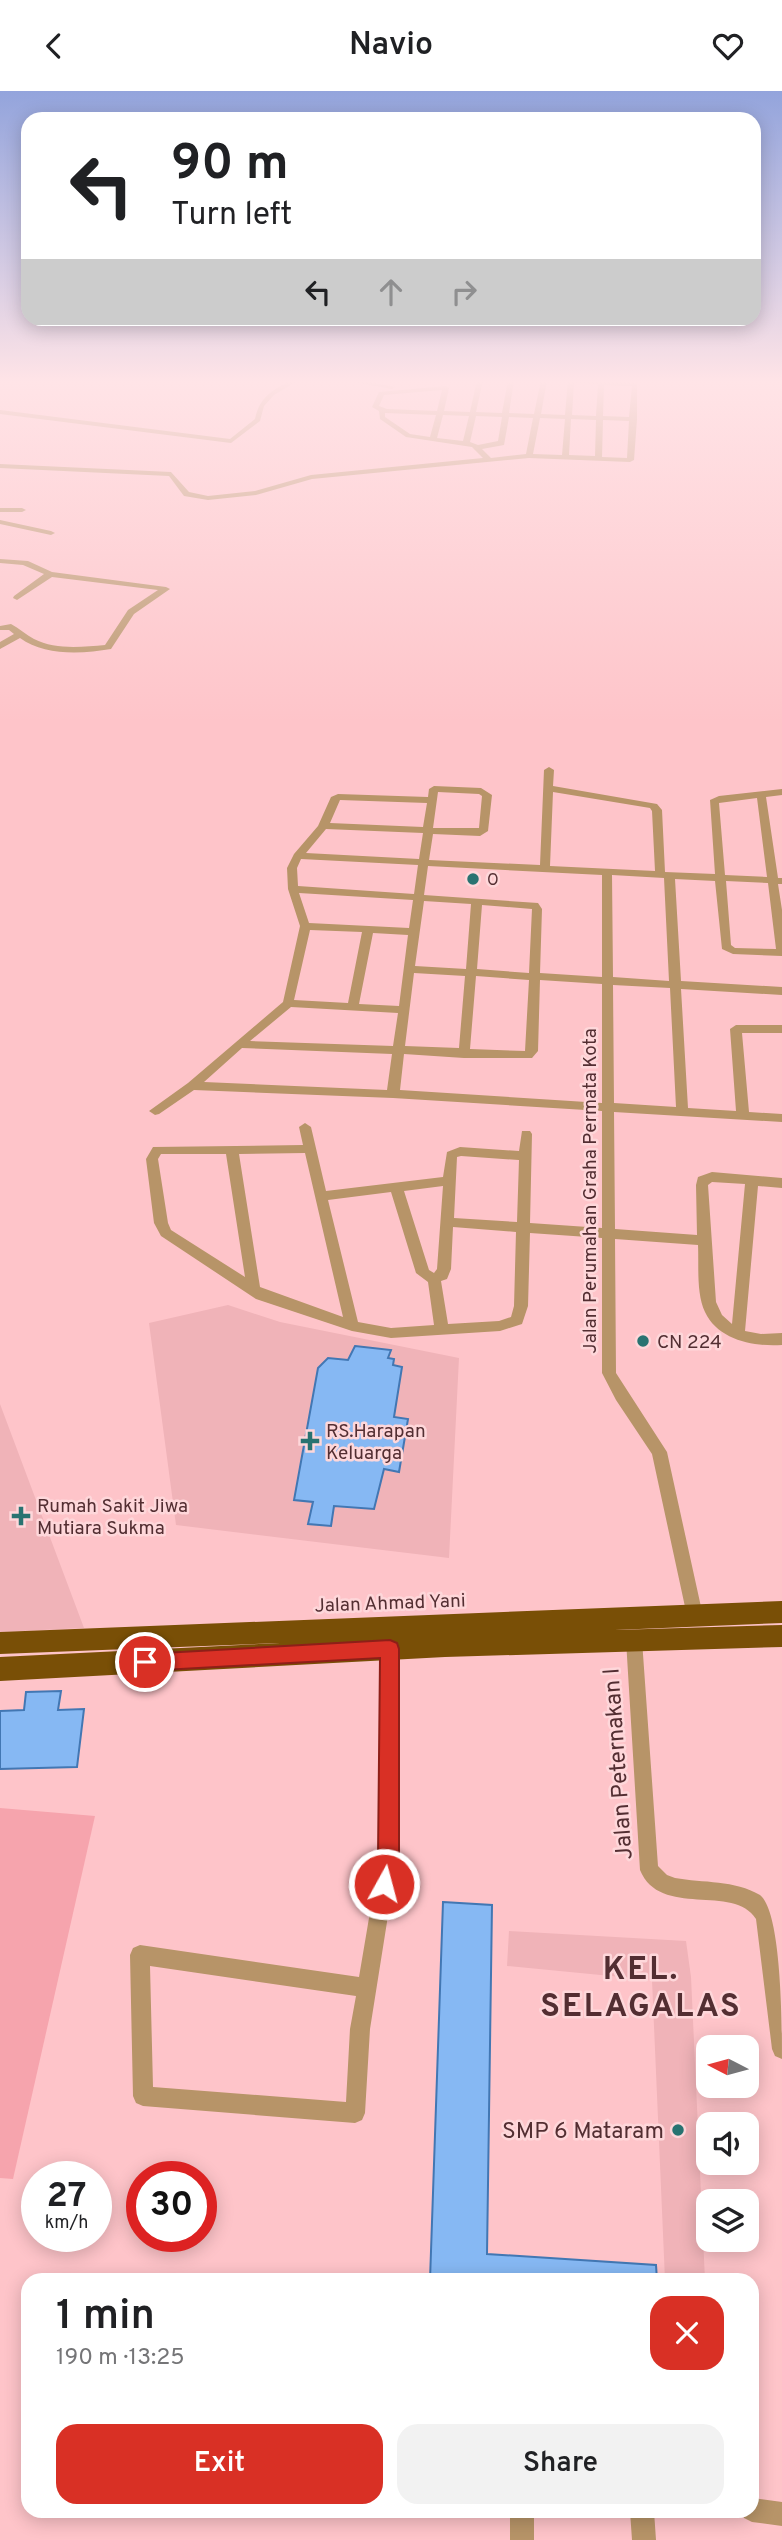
<!DOCTYPE html>
<html lang="en">
<head>
<meta charset="utf-8">
<style>
  :root { --surface:#fff; --page:#f2f2f2; --text:#202124; --muted:#757577; --accent:#d93025 }
  body { margin:0; font-family:Overpass,sans-serif; background:var(--page); color:var(--text); height:100vh; display:flex; flex-direction:column; font-size:26px; white-space:nowrap }
  * { box-sizing:border-box; margin:0 }
  p { font-size:23px; color:var(--muted) }
  .icon { flex:none; width:38px; height:38px; fill:none; stroke:currentColor; stroke-width:2; stroke-linecap:round; stroke-linejoin:round }
  .map { position:relative; flex:1; overflow:hidden }
  .drawer { position:absolute; left:21px; top:2182px; width:738px; height:245px; display:flex; flex-direction:column; background:var(--surface); border-radius:21px; box-shadow:0 4px 18px #0003 }
  .drawer>* { flex:none }
  .top-card { position:absolute; left:21px; top:21px; width:740px; height:214px; border-radius:21px; box-shadow:0 4px 18px #0003; background:#fff; color:var(--text); overflow:hidden }
  .needle { width:46px; rotate:276deg }
  .buttons { position:absolute; left:696px; top:1944px; display:grid; gap:14px }
  .buttons a { display:grid; place-items:center; width:63px; height:63px; border-radius:14px; background:var(--surface); box-shadow:0 4px 18px #0003; font-size:35px }
  .speed { position:absolute; left:21px; top:2070px; display:flex; gap:14px; font-size:35px; font-weight:700; text-align:center }
  .speed>* { display:grid; place-content:center; width:91px; height:91px; border-radius:50%; background:var(--surface); box-shadow:0 4px 18px #0003; line-height:1 }
  .speed small { font-size:18px; font-weight:400 }
  .speed .limit { border:10px solid #d22; background:#fff; color:#111 }
  .pin { position:absolute; display:grid; place-items:center; width:60px; height:60px; color:#fff; margin:-30px; border:4px solid #fff; border-radius:50%; box-shadow:0 2px 7px #0007 }
  .me { position:absolute; width:77px; margin:-38px; rotate:7deg; stroke-linejoin:round; filter:drop-shadow(0 0 5px #0008) }
  .turn { display:flex; align-items:center; gap:24px; height:147px; padding:0 35px; font-size:32px }
  .turn .icon { width:91px; height:91px; stroke-width:2.5 }
  .turn b { display:block; font-size:49px; line-height:60px }
  .lanes { display:flex; align-items:center; height:66px; padding:0 35px; background:#0003; justify-content:center; gap:35px; direction:ltr }
  .lanes .off { opacity:.35 }
  .round { display:grid; place-items:center; flex:none; width:74px; height:74px; border-radius:21px; background:var(--page) }
  .overview { display:flex; align-items:center; justify-content:space-between; height:119px; padding:0 35px }
  h1 { font-size:42px; font-weight:600; line-height:52px }
  .cta { display:flex; gap:14px; margin-top:auto; padding:14px 35px }
  .cta a { flex:1; height:80px; border-radius:21px; background:var(--accent); color:#fff; font-size:28px; font-weight:600; line-height:80px; text-align:center }
  .cta a+a { background:var(--page); color:var(--text) }
  header { display:flex; justify-content:space-between; align-items:center; height:91px; padding:0 35px; background:var(--surface); font-size:32px; font-weight:600 }
  .map>svg:first-child { display:block }
  .built { fill:#f0b3b8 }
  .green { fill:#f6a4ad }
  .building { fill:#86b8f3; stroke:#4277b3; stroke-width:2 }
  .lines { fill:none; stroke-linecap:round; stroke-linejoin:round }
  .street { fill:#b79468; fill-rule:evenodd }
  .highway { fill:#794f06; fill-rule:evenodd }
  .route { fill:#d93025; stroke:#8d1f18; stroke-width:2 }
  .poi-dot { fill:#297371; stroke:#fed7da; stroke-width:2.5 }
  .labels { text-anchor:middle; stroke-width:5; stroke-linejoin:round; paint-order:stroke }
  .far-poi-label { font-size:16px; fill:#532e32; stroke:#fed7da; text-anchor:start }
  .street-label { font-size:19px; fill:#532e32; stroke:#fed7da }
  .poi-label { font-size:19px; fill:#532e32; stroke:#fed7da; text-anchor:start }
  .near-street-label { font-size:23px; fill:#532e32; stroke:#fed7da }
  .near-poi-label { font-size:23px; fill:#532e32; stroke:#fed7da; text-anchor:end }
  .near-district-label { font-size:32px; font-weight:bold; letter-spacing:2px; fill:#532e32; stroke:#fed7da }
</style>
</head>
<body>
<header><svg class="icon" aria-label="back" viewBox="0 0 24 24"><path d="M15 5l-7 7 7 7"/></svg>Navio<svg class="icon" aria-label="heart" viewBox="0 0 24 24"><path d="M12 20l-8-8c-3-5 5-10 8-4 3-6 11-1 8 4z"/></svg></header>
<div class="map">
<svg width="782" height="2449" viewBox="0 0 782 2449">
  <rect width="100%" height="100%" fill="#fec4c9"/>
  <path class="built" d="M228 1214 280 1231 459 1267 449 1467 176 1434 149 1232Z
    M0 1313 84 1537 0 1541Z
    M509 1840 686 1850 691 1886 705 2189H665L652 1889 507 1875Z"/>
  <path class="green" d="M0 1717 95 1725 13 2088 0 2087Z"/>
  <path class="building" d="M355 1255 391 1259 388 1267 394 1268 393 1274 402 1276 394 1326 408 1328 399 1381 384 1378 374 1418 334 1415 331 1435 308 1433 313 1411 294 1409 318 1277 328 1267 348 1269Z
    M61 1600 58 1619 84 1618 77 1676 0 1678V1620L24 1619 26 1601Z
    M443 1811 492 1814 487 2163 656 2174 657 2189H430Z"/>
  <g class="lines">
    <path class="street" d="M291 289H299L274 304 264 315 260 330 231 352 0 323V319L230 348 255 328C260 305 272 300 291 289Z
      M342 289H358L395 296 392 298Z
      M477 289H483L476 321 502 322 508 289H514L509 322 534 323 541 289H547L541 323 565 324 568 289 637 292V328L634 369 630 371 529 367 312 388 256 404 208 409 184 405 169 385 0 377V373L171 381 189 401 208 405 255 400 311 384 483 367 472 356 406 346 380 328 379 320 372 316 379 301 446 295 449 297 444 320 470 321ZM574 292 598 293 596 325 572 324ZM604 294 632 295 629 326 603 325ZM442 299 437 320 387 318 379 315 384 304ZM385 322 436 324 430 346 410 343 385 326ZM443 324 469 325 463 350 437 347ZM476 325 502 326 498 350 478 354 470 351ZM509 326 533 327 526 363 491 367 482 358 504 354ZM540 327 565 328 562 364 533 363ZM571 328 596 329 595 365 569 364ZM603 329 629 330 627 367 602 366Z
      M0 417H22L26 419 22 421H0Z
      M0 429 51 440 55 442 51 444 0 433Z
      M0 468 28 470 52 481 166 496 170 498 134 523 111 558C82 563 44 565 20 547L0 558V551L14 543 9 539H0V535L11 533C19 537 26 544 34 548 55 559 82 556 105 554L128 519 158 499 52 486 17 509 13 507 14 505 44 483 23 474 0 472Z
      M549 676 554 679 553 695 657 713 662 719 665 781 715 783 710 709 719 705 782 698V704L766 706 778 787H782V793H778L782 819V865L733 863 722 858 715 790 675 788 681 890 782 896V904L681 898 688 1017 736 1020 730 938 736 934H782V942H742L749 1021 782 1023V1031L614 1021 615 1138 697 1144 696 1094 698 1086 712 1081 782 1087V1097L758 1095 745 1240 761 1243 782 1242V1254C754 1256 718 1249 705 1221 696 1202 699 1174 698 1154L615 1148 616 1282 667 1361 703 1525 701 1530 695 1532 689 1530 687 1525 652 1363 616 1309 602 1282V1147L530 1142 528 1215 522 1233 500 1240 391 1247 352 1240 256 1208 161 1145 154 1132 146 1068 153 1056 303 1054 299 1036 305 1032 311 1036 326 1100 443 1086 447 1061 460 1056 519 1060 522 1040H530L532 1043 530 1132 602 1137V1020L393 1007 194 999 159 1023 155 1024 149 1020 188 992 283 911 300 835 288 798 287 777 294 763 318 735 331 706 338 703 428 706 429 698 434 695 481 697 492 704 488 740 480 745 433 743 429 769 540 774 544 679ZM438 701 479 703 482 705 479 737H433ZM553 701 650 717 652 720 655 780 550 775ZM757 707 767 786 725 784 719 712ZM340 709 427 712 423 736 330 732ZM326 738 423 742 419 768 306 762ZM301 768 418 774 414 803 298 795 297 777ZM428 775 602 784V886L540 882 542 818 538 812 424 804ZM612 784 664 787 669 890 613 886ZM726 790 768 792 776 858 735 857 731 854ZM299 802 413 809 409 837 309 832ZM424 810 471 813 466 878 415 875ZM482 814 532 818 529 882 477 878ZM310 839 362 841 348 912 294 909ZM373 842 408 844 399 915 359 913ZM414 882 465 885 459 957 405 955ZM476 885 529 889 525 960 470 958ZM540 889 602 893V1012L400 999 404 963 464 967H532L538 960ZM613 894 670 897 676 1016 614 1012ZM291 916 398 922 393 955 250 950ZM242 957 392 963 387 999 204 991ZM305 1062 343 1226 260 1196 239 1063ZM161 1063H226L245 1186 171 1139 168 1132 158 1068ZM461 1065 519 1069 517 1131 454 1127 457 1066ZM712 1091 745 1093 732 1233 722 1224 716 1211 708 1094ZM443 1095 437 1178 434 1182 429 1179 404 1100ZM391 1101 416 1182 428 1191 434 1234 391 1237 358 1231 328 1109ZM453 1136 516 1141 514 1215 511 1226 499 1230 448 1233 441 1190 447 1188 451 1178Z
      M634 1541 640 1544 642 1549 658 1775 667 1784 675 1787C703 1792 735 1789 760 1804 782 1821 782 1936 782 1968L775 1965 772 1958 756 1828C734 1792 660 1828 640 1779L626 1549 628 1544Z
      M390 1550 396 1553 398 1558 397 1768 370 1938 365 2022 362 2029 355 2032 143 2015 136 2012 133 2005 130 1864 133 1857 140 1854 359 1886 379 1768 382 1558 384 1553ZM150 1875 356 1905 350 1938 346 2011 153 1996Z
      M752 2407 782 2411V2435L752 2431 744 2427 741 2420H752Z
      M510 2420H534V2449H510Z
      M630 2420H654L656 2449H632Z"/>
    <path class="highway" d="M782 1510V1532L615 1539 782 1534V1556L445 1566 0 1590V1566L280 1552 0 1563V1541Z"/>
  </g>
  <linearGradient id="sky" x2="0" y2="1"><stop stop-color="#93a4dc"/><stop offset="0.46" stop-color="#ffe4e7"/><stop offset="1" stop-color="#ffe4e7" stop-opacity="0"/></linearGradient>
  <rect width="782" height="632" fill="url(#sky)"/>
  <path class="route" d="M390 1549 397 1552 399 1558V1768L391 1801 384 1804 376 1801 373 1793 378 1768 380 1567 145 1580 138 1578 135 1571 138 1565 145 1563Z"/>
  <g class="poi-dot">
    <circle cx="473" cy="788" r="7"/>
    <circle cx="643" cy="1250" r="7"/>
    <path d="M306.5 1339.5h7v7h7v7h-7v7h-7v-7h-7v-7h7z"/>
    <path d="M17.5 1414.5h7v7h7v7h-7v7h-7v-7h-7v-7h7z"/>
    <circle cx="678" cy="2039" r="7"/>
  </g>
  <g class="labels">
    <g class="far-poi-label">
      <text x="487" y="794">O</text>
    </g>
    <g class="street-label">
      <text transform="translate(589 1100) rotate(-90)" y="7">Jalan Perumahan Graha Permata Kota</text>
      <text transform="translate(390 1511) rotate(-2)" y="7">Jalan Ahmad Yani</text>
    </g>
    <g class="poi-label">
      <text x="657" y="1257">CN 224</text>
      <text x="326" y="1346">RS.Harapan<tspan x="326" dy="22">Keluarga</tspan></text>
      <text x="37" y="1421">Rumah Sakit Jiwa<tspan x="37" dy="22">Mutiara Sukma</tspan></text>
    </g>
    <g class="near-street-label">
      <text transform="translate(617 1673) rotate(-94)" y="8">Jalan Peternakan I</text>
    </g>
    <g class="near-poi-label">
      <text x="664" y="2047">SMP 6 Mataram</text>
    </g>
    <g class="near-district-label">
      <text x="641" y="1888">KEL.<tspan x="641" dy="37">SELAGALAS</tspan></text>
    </g>
  </g>
</svg>
<div class="buttons">
<a><svg class="needle" viewBox="-14 -14 28 28"><path d="M0-13l5 13h-10z" fill="#e53935"/><path d="M0 13l5-13h-10z" fill="#757577"/></svg></a>
<a><svg class="icon" aria-label="sound" viewBox="0 0 24 24"><path d="M4 9h4l5-4v14l-5-4H4zM17 9q2 3 0 6"/></svg></a>
<a><svg class="icon" aria-label="layers" viewBox="0 0 24 24"><path d="M12 4l9 5-9 5-9-5zM3 14l9 5 9-5"/></svg></a>
</div>
<div class="speed"><div>27<small>km/h</small></div><div class="limit">30</div></div>
<div class="pin" style="left:145px;top:1571px;background:#d93025"><svg class="icon" aria-label="arrive" viewBox="0 0 24 24"><path d="M6 21V4h12l-3 4 3 4H6"/></svg></div>
<svg class="me" style="left:384px;top:1793px" viewBox="-20 -20 40 40"><circle r="17" fill="#d93025" stroke="#fff" stroke-width="3"/><path d="M0-11L8 9 0 5-8 9z" fill="#fff"/></svg>
<div class="top-card">
<div class="turn"><svg class="icon" aria-label="left" viewBox="0 0 24 24"><path d="M17 20v-9H6M10 6l-5 5 5 5"/></svg><div><b>90 m</b>Turn left</div></div>
<div class="lanes"><svg class="icon" aria-label="left" viewBox="0 0 24 24"><path d="M17 20v-9H6M10 6l-5 5 5 5"/></svg><svg class="icon off" aria-label="ahead" viewBox="0 0 24 24"><path d="M12 20V5M6 11l6-6 6 6"/></svg><svg class="icon off" aria-label="right" viewBox="0 0 24 24"><path d="M7 20v-9h11M14 6l5 5-5 5"/></svg></div>
</div>
<section class="drawer">
<div class="overview"><div><h1>1 min</h1><p>190 m · 13:25</p></div><a class="round" style="background:#d93025;color:#fff"><svg class="icon" aria-label="close" viewBox="0 0 24 24"><path d="M6 6l12 12M18 6L6 18"/></svg></a></div>
<div class="cta"><a>Exit</a><a>Share</a></div>
</section>
</div>
</body>
</html>
